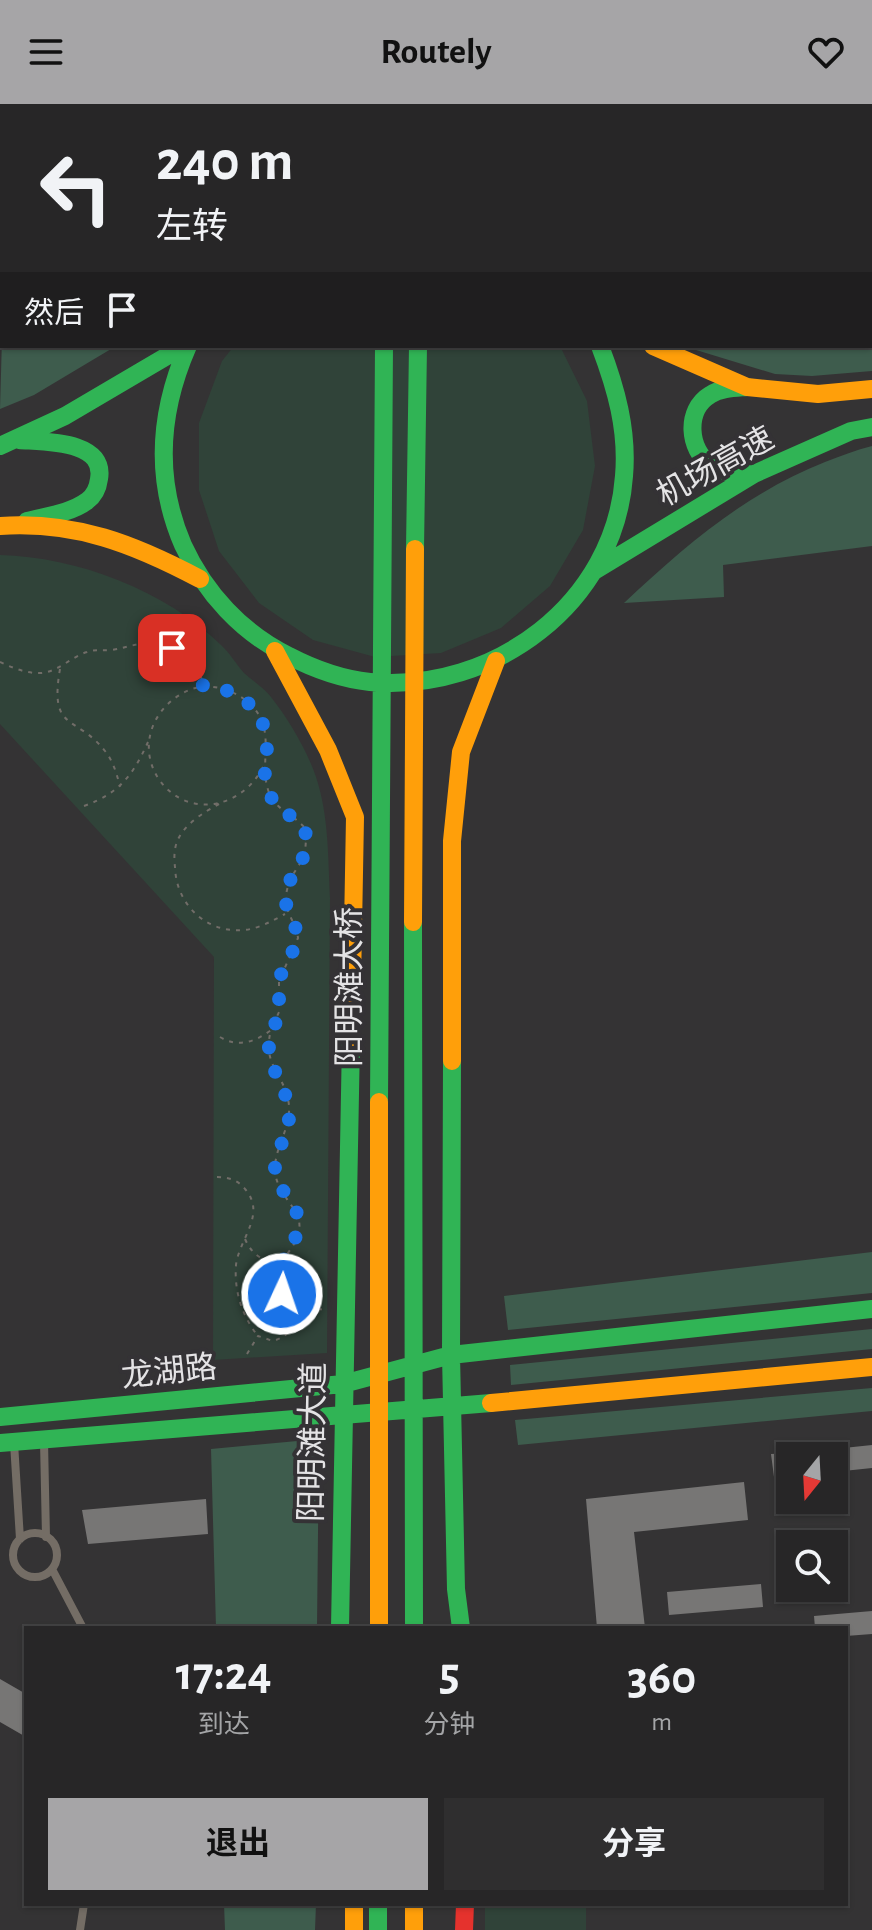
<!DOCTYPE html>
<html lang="zh">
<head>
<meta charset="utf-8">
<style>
  :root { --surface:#272627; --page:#2f2e2f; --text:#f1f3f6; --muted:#a4a5a7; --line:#434344; --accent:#a6a5a7 }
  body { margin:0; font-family:"Alegreya Sans","Noto Sans SC",sans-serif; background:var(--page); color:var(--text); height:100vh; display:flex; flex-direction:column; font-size:30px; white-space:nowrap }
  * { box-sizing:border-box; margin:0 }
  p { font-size:26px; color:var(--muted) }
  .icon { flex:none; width:44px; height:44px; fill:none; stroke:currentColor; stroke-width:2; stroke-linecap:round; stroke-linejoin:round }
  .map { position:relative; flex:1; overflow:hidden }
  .side { position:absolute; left:24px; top:1522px; width:824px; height:280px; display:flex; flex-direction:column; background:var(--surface); border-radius:0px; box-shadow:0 2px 6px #0004,0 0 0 2px var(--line) }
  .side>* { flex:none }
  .guide { position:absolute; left:0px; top:0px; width:872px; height:244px; box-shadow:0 2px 6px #0004,0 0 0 2px var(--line); background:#272627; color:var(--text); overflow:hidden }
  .needle { width:52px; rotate:198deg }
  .controls { position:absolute; left:776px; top:1338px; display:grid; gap:16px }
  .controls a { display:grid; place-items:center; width:72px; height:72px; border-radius:0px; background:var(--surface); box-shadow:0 2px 6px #0004,0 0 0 2px var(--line); font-size:40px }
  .pin { position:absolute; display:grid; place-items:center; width:68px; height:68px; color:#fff; margin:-34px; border-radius:16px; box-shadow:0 4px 12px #0006 }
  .me { position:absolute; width:88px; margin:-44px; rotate:3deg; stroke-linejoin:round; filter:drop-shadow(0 0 6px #0008) }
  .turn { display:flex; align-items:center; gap:28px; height:168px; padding:0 24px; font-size:36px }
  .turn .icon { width:104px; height:104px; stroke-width:2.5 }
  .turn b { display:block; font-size:56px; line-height:68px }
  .then { display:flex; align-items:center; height:76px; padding:0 24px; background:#0003; gap:16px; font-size:30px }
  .eta { display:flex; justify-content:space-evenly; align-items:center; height:136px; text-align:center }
  .eta b { font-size:48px; font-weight:700; line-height:56px }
  .cta { display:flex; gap:16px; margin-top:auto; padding:16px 24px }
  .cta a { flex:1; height:92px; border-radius:0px; background:var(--accent); color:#111; font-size:32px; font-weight:700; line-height:92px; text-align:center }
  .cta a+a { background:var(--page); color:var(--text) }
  header { display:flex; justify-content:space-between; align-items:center; height:104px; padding:0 24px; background:var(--accent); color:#111; font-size:36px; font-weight:700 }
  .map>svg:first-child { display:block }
  .green { fill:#304339 }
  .forest { fill:#3e5c4d }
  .building { fill:#777675 }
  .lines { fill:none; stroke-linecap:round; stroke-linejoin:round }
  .path { stroke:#716d68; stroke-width:2; stroke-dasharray:4 6; stroke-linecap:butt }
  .lane { stroke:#746d65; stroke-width:8 }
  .street { stroke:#746d65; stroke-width:16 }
  .fast { stroke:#30b455; stroke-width:18 }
  .slow { stroke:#ff9f0a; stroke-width:18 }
  .jam { stroke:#e5322d; stroke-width:18 }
  .route { stroke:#1a73e8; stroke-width:14; stroke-dasharray:0 25.2 }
  .labels { text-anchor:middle; stroke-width:8; stroke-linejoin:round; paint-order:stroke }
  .street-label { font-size:32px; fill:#e4e3e5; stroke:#343235 }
</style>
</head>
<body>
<header><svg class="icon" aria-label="menu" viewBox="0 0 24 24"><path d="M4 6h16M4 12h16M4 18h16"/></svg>Routely<svg class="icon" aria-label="heart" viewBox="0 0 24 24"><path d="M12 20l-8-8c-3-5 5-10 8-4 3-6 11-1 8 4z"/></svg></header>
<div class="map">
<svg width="872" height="1826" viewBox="0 0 872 1826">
  <rect width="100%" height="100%" fill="#343334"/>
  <path class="green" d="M234 242H560L587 297 595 362 583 426 550 482 501 524 441 549 375 553 313 536 259 499 219 447 199 386V319L222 257Z
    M0 451C77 453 165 486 221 541 230 549 236 560 244 569 253 577 264 584 271 593 289 616 307 646 316 673 329 712 328 754 330 794L327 1249 213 1256 214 853 0 620Z
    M485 1800H586V1826H485Z"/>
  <path class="forest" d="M872 161V267L812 272 775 270 683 242H870Z
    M2 234V242H116L34 291 0 305Z
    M872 342V442L723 461 724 493 624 499C687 440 745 390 825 358 841 352 856 346 872 342Z
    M872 1148V1189L508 1226 504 1192Z
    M872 1225V1245L511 1281 510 1261Z
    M872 1284V1307L518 1341 515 1316Z
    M319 1335 317 1524H216L211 1345Z
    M224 1800H316L315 1826H225Z"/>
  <path class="building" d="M872 1341V1364L834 1368V1345Z
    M790 1349V1372L774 1373 771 1350Z
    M744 1378 748 1416 634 1428 645 1524H597L586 1395Z
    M206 1395 208 1430 88 1440 82 1406Z
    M761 1480 763 1503 669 1511 667 1488Z
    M872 1507V1530L846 1532V1524H815L814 1512Z
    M0 1575 26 1590V1633L0 1618Z"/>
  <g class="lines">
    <path class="path" d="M0 558C13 564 27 570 42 569 59 567 71 553 87 548 95 545 103 547 112 546 148 539 161 528 191 561 197 568 202 571 203 581
      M60 565C49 629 76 610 105 647 113 657 117 670 120 683
      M263 663C242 705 186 716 158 674 136 639 156 598 192 585 213 578 238 587 253 603 277 629 257 662 270 691 278 707 294 711 305 724 310 763 291 760 286 791 284 809 296 817 298 834L279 877V908L271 926
      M219 700C204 708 183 721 177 738 174 745 174 755 175 763 176 800 206 830 245 826 260 824 272 817 285 810
      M84 702C120 689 133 671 148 638
      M220 933C238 944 255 938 271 926 262 960 282 968 288 995 294 1022 274 1041 275 1067 278 1103 323 1109 283 1155
      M217 1073C228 1073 238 1076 245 1085 267 1110 239 1135 236 1161 234 1187 242 1212 258 1232
      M245 1135C252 1151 265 1161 283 1155 274 1176 282 1189 294 1207
      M247 1250 258 1232 273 1237C287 1233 297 1223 295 1208L324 1205"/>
    <path class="lane" d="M0 120 2 124
      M44 1337 46 1433
      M14 1339 20 1435
      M13 1451a22 22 0 1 1 44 0a22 22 0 1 1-44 0Z
      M52 1465 83 1524
      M80 1826 84 1800"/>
    <path class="street" d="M830 0 832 2
      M614 2 615 0
      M870 48 872 50
      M870 135H872"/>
    <path class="fast" d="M407 0V2
      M482 0V2
      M356 2 357 0
      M188 242C159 308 154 374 183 441 205 489 242 529 289 552 314 565 342 575 370 578 494 589 615 499 624 372 628 326 616 284 600 242
      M747 283C735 284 721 284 710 291 685 306 688 346 711 361 724 369 739 371 754 370
      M19 336C44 338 106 336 99 375 98 383 94 392 87 397 71 409 46 412 27 417
      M0 342 65 312 184 242
      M415 445 418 242
      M594 467 754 370 851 327 872 323
      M413 818 414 1524
      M452 957 451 1251 456 1485 461 1524
      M379 998 384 242
      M0 1313 343 1280 451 1251 872 1205
      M0 1339 491 1299
      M340 1524 351 936
      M378 1800V1826"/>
    <path class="slow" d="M439 0V2
      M653 242 747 283 818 290 872 285
      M0 422C76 417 134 440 200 475
      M275 547 328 646 355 713 351 936
      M413 818 415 445
      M452 957V737L461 648 496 557
      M379 998V1524
      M491 1299 872 1263
      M354 1800V1826
      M414 1800V1826"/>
    <path class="jam" d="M464 1826 465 1800"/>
  </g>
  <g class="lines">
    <path class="route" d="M172 544 201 570 203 582C236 583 266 605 267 640 267 659 261 669 269 689 277 707 293 711 305 724 310 764 291 760 286 791 284 809 296 817 298 834 294 850 281 863 279 879 277 889 281 900 279 910 277 920 269 927 269 938 267 967 291 986 289 1014 288 1033 274 1048 275 1067 277 1087 297 1097 298 1116 299 1150 270 1152 282 1190"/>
  </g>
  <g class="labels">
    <g class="street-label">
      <text transform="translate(715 362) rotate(-29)" y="11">机场高速</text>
      <text transform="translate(349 883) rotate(-90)" y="11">阳明滩大桥</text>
      <text transform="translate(169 1267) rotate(-6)" y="11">龙湖路</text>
      <text transform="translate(312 1338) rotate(-89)" y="11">阳明滩大道</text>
    </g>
  </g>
</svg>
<div class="controls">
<a><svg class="needle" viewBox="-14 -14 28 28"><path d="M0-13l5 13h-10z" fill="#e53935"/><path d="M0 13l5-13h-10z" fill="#a4a5a7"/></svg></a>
<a><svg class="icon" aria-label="search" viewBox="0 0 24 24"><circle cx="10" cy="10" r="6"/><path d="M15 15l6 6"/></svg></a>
</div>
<div class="pin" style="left:172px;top:544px;background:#d93025"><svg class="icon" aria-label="arrive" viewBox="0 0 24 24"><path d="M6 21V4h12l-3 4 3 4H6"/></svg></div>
<svg class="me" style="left:282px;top:1190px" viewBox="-20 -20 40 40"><circle r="17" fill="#1a73e8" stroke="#fff" stroke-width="3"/><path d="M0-11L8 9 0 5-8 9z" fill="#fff"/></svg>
<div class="guide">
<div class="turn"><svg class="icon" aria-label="left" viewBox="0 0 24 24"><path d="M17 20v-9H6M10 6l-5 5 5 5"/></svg><div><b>240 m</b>左转</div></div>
<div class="then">然后<svg class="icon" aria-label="arrive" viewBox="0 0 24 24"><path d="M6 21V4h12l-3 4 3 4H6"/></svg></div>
</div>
<section class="side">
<div class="eta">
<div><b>17:24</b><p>到达</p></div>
<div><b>5</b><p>分钟</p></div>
<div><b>360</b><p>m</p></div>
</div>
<div class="cta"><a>退出</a><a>分享</a></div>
</section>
</div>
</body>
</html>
